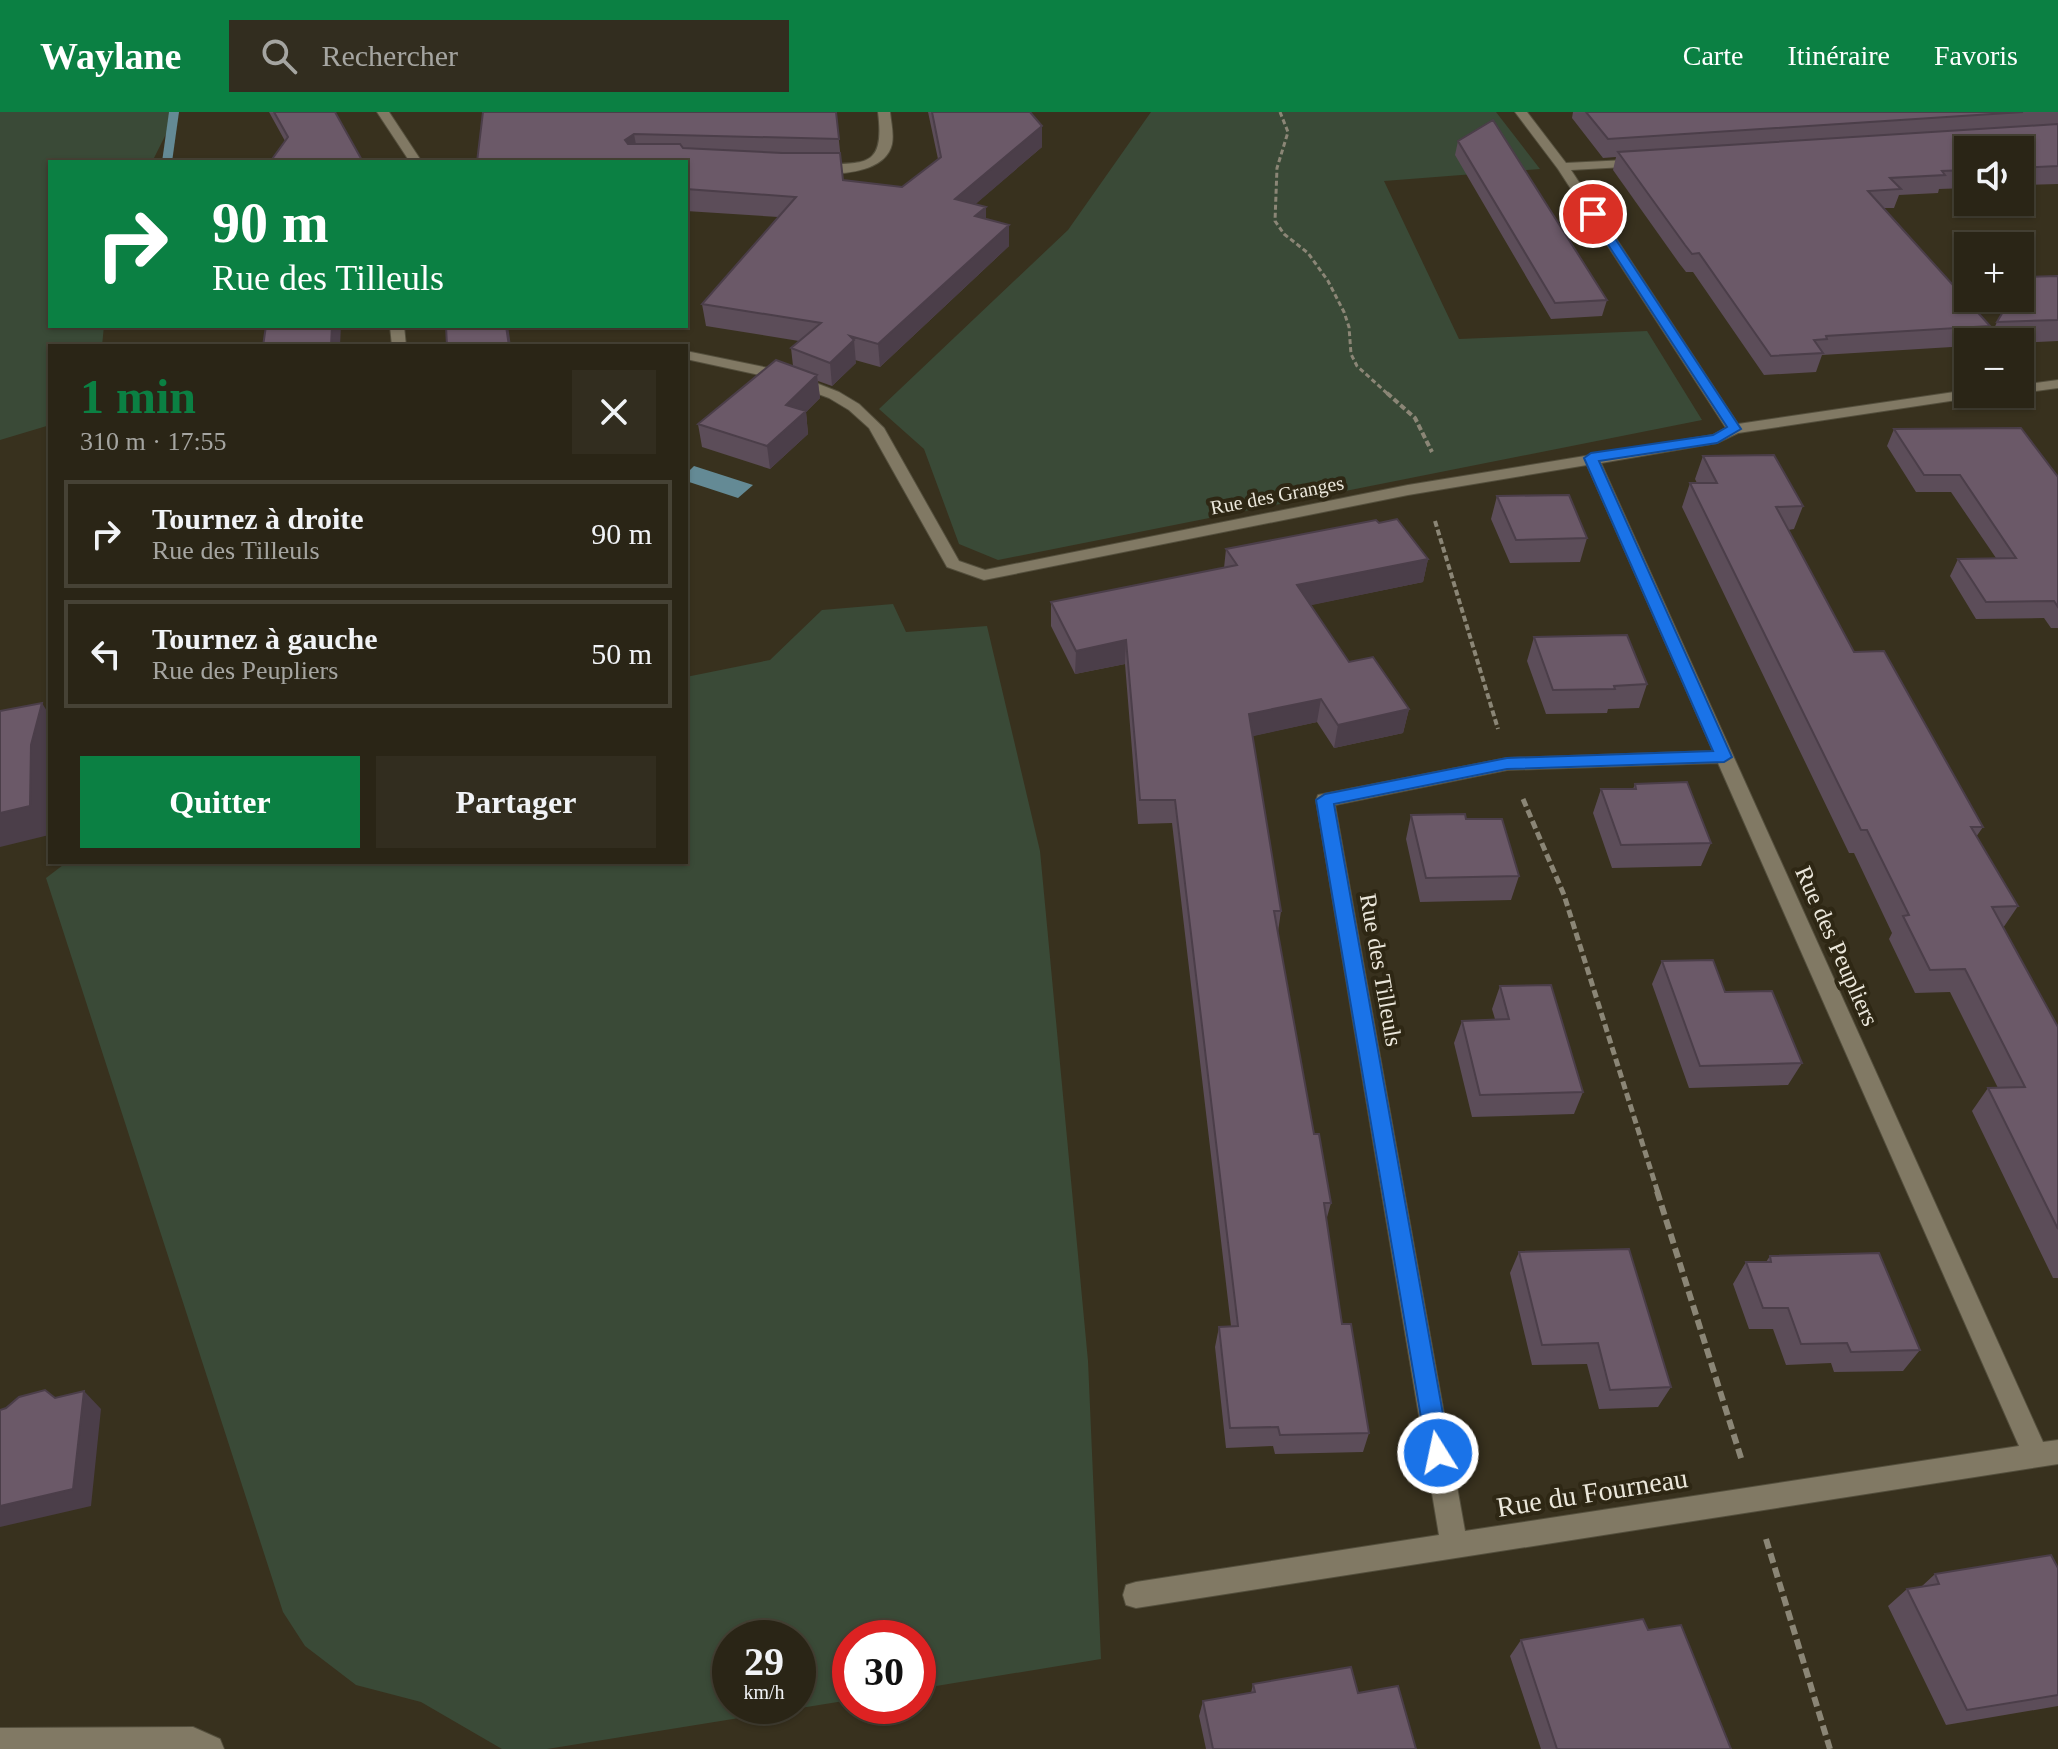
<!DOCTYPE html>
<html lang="fr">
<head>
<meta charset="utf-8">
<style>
  :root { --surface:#2a2516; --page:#322d1f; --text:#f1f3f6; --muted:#a5a5a1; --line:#464235; --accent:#0b8043 }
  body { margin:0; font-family:Georgia,serif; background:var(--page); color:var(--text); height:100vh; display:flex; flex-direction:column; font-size:30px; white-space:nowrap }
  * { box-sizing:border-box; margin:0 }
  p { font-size:26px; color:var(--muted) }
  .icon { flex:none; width:44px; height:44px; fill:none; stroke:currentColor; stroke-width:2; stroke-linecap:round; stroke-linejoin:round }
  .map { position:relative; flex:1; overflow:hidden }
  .sheet { position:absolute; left:48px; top:232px; width:640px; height:520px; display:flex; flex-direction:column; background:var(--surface); border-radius:0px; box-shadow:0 2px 6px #0004,0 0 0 2px var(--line) }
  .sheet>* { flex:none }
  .banner { position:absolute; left:48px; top:48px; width:640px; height:168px; border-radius:0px; box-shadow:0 2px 6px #0004,0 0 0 2px var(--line); background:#0b8043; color:#fff; overflow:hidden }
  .buttons { position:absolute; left:1954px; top:24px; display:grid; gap:16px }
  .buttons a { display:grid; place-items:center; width:80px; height:80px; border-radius:0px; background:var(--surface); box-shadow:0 2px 6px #0004,0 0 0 2px var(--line); font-size:40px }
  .speed { position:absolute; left:712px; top:1508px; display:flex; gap:16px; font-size:40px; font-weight:700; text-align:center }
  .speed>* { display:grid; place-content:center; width:104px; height:104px; border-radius:50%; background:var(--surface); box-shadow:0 2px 6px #0004,0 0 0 2px var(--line); line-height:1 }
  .speed small { font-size:20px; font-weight:400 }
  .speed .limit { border:12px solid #d22; background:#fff; color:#111 }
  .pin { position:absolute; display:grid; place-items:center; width:68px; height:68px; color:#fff; margin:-34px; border:4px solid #fff; border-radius:50%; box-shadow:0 2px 8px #0007 }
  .me { position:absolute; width:88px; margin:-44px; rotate:350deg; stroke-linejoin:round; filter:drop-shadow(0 0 6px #0008) }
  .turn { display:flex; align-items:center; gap:28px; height:168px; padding:0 32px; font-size:36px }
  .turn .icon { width:104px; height:104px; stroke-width:2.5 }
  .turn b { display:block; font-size:56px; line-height:68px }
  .round { display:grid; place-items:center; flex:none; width:84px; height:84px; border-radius:0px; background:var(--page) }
  .summary { display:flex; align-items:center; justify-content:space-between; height:136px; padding:0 32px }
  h1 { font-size:48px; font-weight:700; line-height:60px; color:var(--accent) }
  .primary-button { display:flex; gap:16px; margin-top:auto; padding:16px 32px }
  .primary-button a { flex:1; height:92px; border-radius:0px; background:var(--accent); color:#fff; font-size:32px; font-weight:700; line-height:92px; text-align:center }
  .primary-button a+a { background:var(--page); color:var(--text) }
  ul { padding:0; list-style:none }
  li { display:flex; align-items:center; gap:24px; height:108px; margin:0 16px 12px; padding:0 16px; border:4px solid var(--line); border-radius:0px }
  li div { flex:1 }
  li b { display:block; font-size:30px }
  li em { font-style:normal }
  header { display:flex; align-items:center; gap:48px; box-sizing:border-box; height:112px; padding:0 40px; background:var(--accent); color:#fff }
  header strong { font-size:38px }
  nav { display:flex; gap:44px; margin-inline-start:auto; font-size:28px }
  .search { width:560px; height:72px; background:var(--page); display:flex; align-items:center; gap:20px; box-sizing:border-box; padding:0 28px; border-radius:0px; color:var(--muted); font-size:30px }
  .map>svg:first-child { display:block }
  .green { fill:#3a4a37; fill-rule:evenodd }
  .water { fill:#648a95 }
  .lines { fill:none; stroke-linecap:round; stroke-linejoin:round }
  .stream { fill:#648a95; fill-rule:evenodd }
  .minor-casing { stroke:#544f3d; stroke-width:2 }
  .path-far3 { stroke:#8b8676; stroke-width:3; stroke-dasharray:5 3; stroke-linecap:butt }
  .path-far2 { stroke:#8b8676; stroke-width:4; stroke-dasharray:6 3; stroke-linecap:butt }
  .path-far1 { stroke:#8b8676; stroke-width:5; stroke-dasharray:8 4; stroke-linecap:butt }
  .path { stroke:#8b8676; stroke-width:6; stroke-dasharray:10 5; stroke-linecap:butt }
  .minor { fill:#817964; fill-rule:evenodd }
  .wall { fill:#5c4d59 }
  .shaded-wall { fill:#4b3e49 }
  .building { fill:#6b5968; stroke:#4b3e49; stroke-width:2 }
  .route { fill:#1a73e8; stroke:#114b97; stroke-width:2 }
  .labels { text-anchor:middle; stroke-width:8; stroke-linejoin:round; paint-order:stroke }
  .far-street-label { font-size:20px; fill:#ebe7db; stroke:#2e2714 }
  .street-label { font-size:24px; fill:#ebe7db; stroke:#2e2714 }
  .near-street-label { font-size:28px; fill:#ebe7db; stroke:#2e2714 }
</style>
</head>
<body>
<header>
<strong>Waylane</strong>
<div class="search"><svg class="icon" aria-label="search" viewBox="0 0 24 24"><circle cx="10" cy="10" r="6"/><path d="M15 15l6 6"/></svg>Rechercher</div>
<nav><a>Carte</a><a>Itinéraire</a><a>Favoris</a></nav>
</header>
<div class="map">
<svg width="2058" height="1637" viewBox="0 0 2058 1637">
  <rect width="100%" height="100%" fill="#38311e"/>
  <path class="green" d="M0 0H177L152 50H50V214H104L102 234H50V313L0 328Z
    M1151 0H1496L1540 57 1384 69 1459 227 1647 219 1702 308 998 448 959 432 924 337 879 297 1068 118Z
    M893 492 906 520 987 514 1040 739 1088 1249 1101 1547 918 1577V1526H850V1588L547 1637H502L421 1590 356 1573 305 1534 283 1500 46 766 67 750H686V565L770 548 822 498ZM730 1526H798V1594H730Z"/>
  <path class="water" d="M694 354 753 373 738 386 686 369V362Z"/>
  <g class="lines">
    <path class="stream" d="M169 0H179L172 50H162Z"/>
    <defs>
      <path id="minor" d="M377 0H389L422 50H410Z
        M878 0H890C891 10 894 22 892 32 886 61 837 64 814 60V54C859 48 886 62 878 0Z
        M1515 0H1527L1566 51 1646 47V53L1642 54 1571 58 1738 312 1968 278V282H1977L1970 286 1738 321 1717 331 1601 351 2043 1330 2058 1328V1352L1136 1496 1126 1493 1123 1483 1126 1473 1136 1470 1439 1423 1316 688 1318 683 1507 646 1713 639 1587 353 1408 383 984 468 947 455 869 316 849 298 829 286 778 267 686 247V239L788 260 839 280 859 292 884 316 959 449 985 458 1408 373 1713 323 1726 316 1558 57ZM1718 651 2019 1334 1465 1419 1335 693 1507 658Z
        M390 214H404L406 234H392Z
        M2058 268V276L2020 281V273Z
        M193 1615 220 1627 224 1637H0V1616Z"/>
    </defs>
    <use href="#minor" class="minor-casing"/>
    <path class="path-far3" d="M1280 0 1288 20 1277 56 1275 109 1284 122 1308 141 1328 169 1344 200 1349 215 1351 242 1357 254 1389 283"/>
    <path class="path-far2" d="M1387 281 1415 306 1432 340
      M1435 409 1498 617"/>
    <path class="path-far1" d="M1523 687 1564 783 1658 1081"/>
    <path class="path" d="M1657 1079 1742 1349
      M1766 1427 1830 1637"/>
    <use href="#minor" class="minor"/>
  </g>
  <path class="wall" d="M269 0H335L285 29Z
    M483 0H836L843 68 902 75 938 47 928 0H1030L1042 35 975 92 986 95V107L1009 113V134L880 255 855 248 856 251 832 274 818 269 820 286 806 300 808 322 770 357 702 335 698 312 793 254 791 236 799 229 706 214 702 192 778 105 686 99V50Z
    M1573 0H2058V72L2020 73V38H1968V76L1939 77 1938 81 1899 83 1894 96H1884L1990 214 1983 230H1968V234L1822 243 1816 260 1764 263 1693 160H1686L1679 151 1613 58 1616 45 1603 46 1572 6Z
    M1458 29 1607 188 1602 204 1551 207 1455 43Z
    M2058 164V229L2020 231V230H1988L1997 210Z
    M1894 317 2058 365V516H2051L2044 506 1976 507 1950 464 1958 447 1996 446 1951 380H1916L1887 334Z
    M1703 344 1803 394 1794 417 1788 418 1854 540 1983 715 1976 725 2018 794 2003 816 2058 915V1166H2053L1972 999 1988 976H1998L1950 880 1915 881 1889 827 1892 821 1854 741H1849L1682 395 1690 371H1697L1695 367Z
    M1497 384 1587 426 1580 450 1510 451 1491 407Z
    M1379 411 1428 447 1423 470 1310 493 1349 550 1409 597 1403 621 1334 636 1317 610 1252 624 1281 799 1278 820 1314 1022 1331 1091 1326 1109 1342 1212 1369 1321 1363 1340 1275 1342 1273 1334 1226 1336 1215 1235 1219 1215 1231 1214 1172 711 1138 712 1125 552 1075 562 1051 514V490L1224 456 1226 437Z
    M1534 525 1647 572 1639 596 1608 597 1607 601 1546 602 1527 549Z
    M1635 672 1711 731 1701 754 1612 756 1593 701 1601 677H1633Z
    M1411 703 1466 707 1519 764 1511 788 1420 790 1406 727Z
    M1662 849 1725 880 1802 951 1788 973 1689 976 1652 872Z
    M1500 874 1583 980 1574 1002 1472 1005 1454 931 1462 909 1495 907 1492 897Z
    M1519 1140 1671 1275 1658 1295 1599 1297 1587 1252 1532 1253 1510 1161Z
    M1770 1144 1920 1238 1903 1259 1834 1260 1831 1251 1786 1253 1773 1217H1749L1733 1172 1746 1150H1766Z
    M2058 1456V1594L1946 1613 1888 1494 1907 1477 1921 1475 1935 1462Z
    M1648 1518 1731 1637H1541L1510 1544 1521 1528Z
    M1253 1572 1358 1581 1416 1637H1206L1199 1604 1203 1589 1251 1581Z"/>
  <path class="shaded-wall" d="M1042 14V35L956 109 955 87Z
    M634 22 638 43 625 28Z
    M986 95V117L975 104Z
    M1009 113V134L880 255 878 232Z
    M332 214H341L340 234H331Z
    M506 214H508L511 234H509Z
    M854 228 856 251 832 274 830 251Z
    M817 263 820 286 806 300 808 322 770 357 767 334 786 293Z
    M1428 447 1423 470 1293 497 1297 473Z
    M1126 528 1125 552 1075 562 1076 539Z
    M1321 587 1317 610 1245 626 1249 602Z
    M42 591 50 604 49 723 0 735V701L31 633Z
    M1409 597 1403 621 1334 636 1338 613Z
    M84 1279 101 1297 91 1394 0 1415V1394Z"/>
  <path class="building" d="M274 0H335L363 50H270L288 25Z
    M483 0H836L839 27 634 22 625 28 628 32H680L683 36 782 41H840L843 68 902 75 941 45 932 0H1030L1042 14 955 87 986 95 975 104 1009 113 878 232 850 224 854 228 830 251 791 236 821 211 702 192 796 85 686 77V50H477Z
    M1586 0H2023L1608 27Z
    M1493 8 1607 188 1555 191 1458 29Z
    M2058 12V54L2020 56V38H1968V58L1942 59 1945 63 1890 66 1901 77 1868 79 1990 214 1826 224 1827 227 1814 228 1823 241 1771 244 1699 141 1692 142 1685 133 1618 40Z
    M2058 164V208L1997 210 2011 186H2020V171L2023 165Z
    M266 214H332L331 234H263Z
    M446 214H506L509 234H447Z
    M776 248 817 263 786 293 806 299 767 334 698 312Z
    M2021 316 2058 365V495L2054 489 1986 490 1958 447 2016 446 1960 363H1924L1894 317Z
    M1774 343 1803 394 1776 395 1854 540 1884 539 1983 715H1971L2018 794 1992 795 2058 915V1117L1988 976 2025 975 1965 857 1930 858 1903 804 1909 803 1867 718H1861L1690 371H1717L1703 344Z
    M1569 383 1587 426 1516 428 1497 384Z
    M1397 407 1428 447 1297 473 1349 550 1373 545 1409 597 1338 613 1321 587 1249 602 1281 799H1274L1314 1022H1319L1331 1091H1324L1342 1212H1351L1369 1321 1280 1323 1278 1315 1230 1316 1219 1215 1238 1214 1175 688H1140L1126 528 1076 539 1051 490 1237 453 1226 437 1376 408 1379 411Z
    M1627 523 1647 572 1614 574 1615 577 1553 578 1534 525Z
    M42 591 31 633 30 694 0 701V599Z
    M1687 670 1711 731 1621 733 1601 677H1636L1635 672Z
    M1465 702 1466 707H1502L1519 764 1426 766 1411 703Z
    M1713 848 1725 880 1772 879 1802 951 1700 954 1662 849Z
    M1551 873 1583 980 1480 983 1462 909 1509 907 1500 874Z
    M1629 1137 1671 1275 1610 1278 1598 1231 1542 1233 1519 1140Z
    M1879 1141 1920 1238 1851 1240 1847 1231 1801 1232 1788 1196H1763L1746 1150H1771L1770 1144Z
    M45 1278 55 1286 84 1279 73 1377 0 1394V1298L6 1296 19 1285Z
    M2051 1443 2058 1456V1583L1967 1598 1907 1477 1939 1472 1935 1462Z
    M1643 1507 1648 1518 1681 1513 1731 1637H1557L1521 1528Z
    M1351 1555 1358 1581 1398 1574 1416 1637H1213L1203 1589 1255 1580 1253 1572Z"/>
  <path class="route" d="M1589 99H1597L1741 317 1717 331 1599 349 1732 645 1724 650 1507 657 1334 692 1450 1341 1446 1349 1438 1352 1430 1349 1427 1341 1316 688 1325 682 1507 646 1713 639 1584 346 1591 341 1713 323 1727 315 1588 102Z"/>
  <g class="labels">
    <g class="far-street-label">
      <text transform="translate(1277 383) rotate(-11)" y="7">Rue des Granges</text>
    </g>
    <g class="street-label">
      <text transform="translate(1837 834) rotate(66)" y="8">Rue des Peupliers</text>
      <text transform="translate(1381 858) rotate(80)" y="8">Rue des Tilleuls</text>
    </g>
    <g class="near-street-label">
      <text transform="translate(1592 1380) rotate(-9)" y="10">Rue du Fourneau</text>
    </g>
  </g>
</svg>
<div class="buttons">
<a><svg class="icon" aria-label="sound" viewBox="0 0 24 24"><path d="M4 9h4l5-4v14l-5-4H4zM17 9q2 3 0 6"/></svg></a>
<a>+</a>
<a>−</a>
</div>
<div class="speed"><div>29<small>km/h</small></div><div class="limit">30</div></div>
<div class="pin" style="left:1593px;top:102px;background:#d93025"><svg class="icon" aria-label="arrive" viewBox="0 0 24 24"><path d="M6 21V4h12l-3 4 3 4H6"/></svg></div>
<svg class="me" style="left:1438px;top:1341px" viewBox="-20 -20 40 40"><circle r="17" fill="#1a73e8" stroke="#fff" stroke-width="3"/><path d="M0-11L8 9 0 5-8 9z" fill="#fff"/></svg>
<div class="banner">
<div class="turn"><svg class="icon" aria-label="right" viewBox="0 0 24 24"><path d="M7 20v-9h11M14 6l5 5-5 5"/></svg><div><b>90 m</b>Rue des Tilleuls</div></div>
</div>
<section class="sheet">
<div class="summary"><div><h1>1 min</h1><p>310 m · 17:55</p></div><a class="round"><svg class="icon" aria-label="close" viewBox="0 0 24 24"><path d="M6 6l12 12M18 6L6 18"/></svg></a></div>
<ul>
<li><svg class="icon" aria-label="right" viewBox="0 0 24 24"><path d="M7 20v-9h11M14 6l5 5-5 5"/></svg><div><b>Tournez à droite</b><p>Rue des Tilleuls</p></div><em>90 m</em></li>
<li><svg class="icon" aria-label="left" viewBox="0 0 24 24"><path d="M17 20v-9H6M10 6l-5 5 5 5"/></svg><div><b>Tournez à gauche</b><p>Rue des Peupliers</p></div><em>50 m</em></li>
</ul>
<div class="primary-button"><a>Quitter</a><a>Partager</a></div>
</section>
</div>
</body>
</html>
